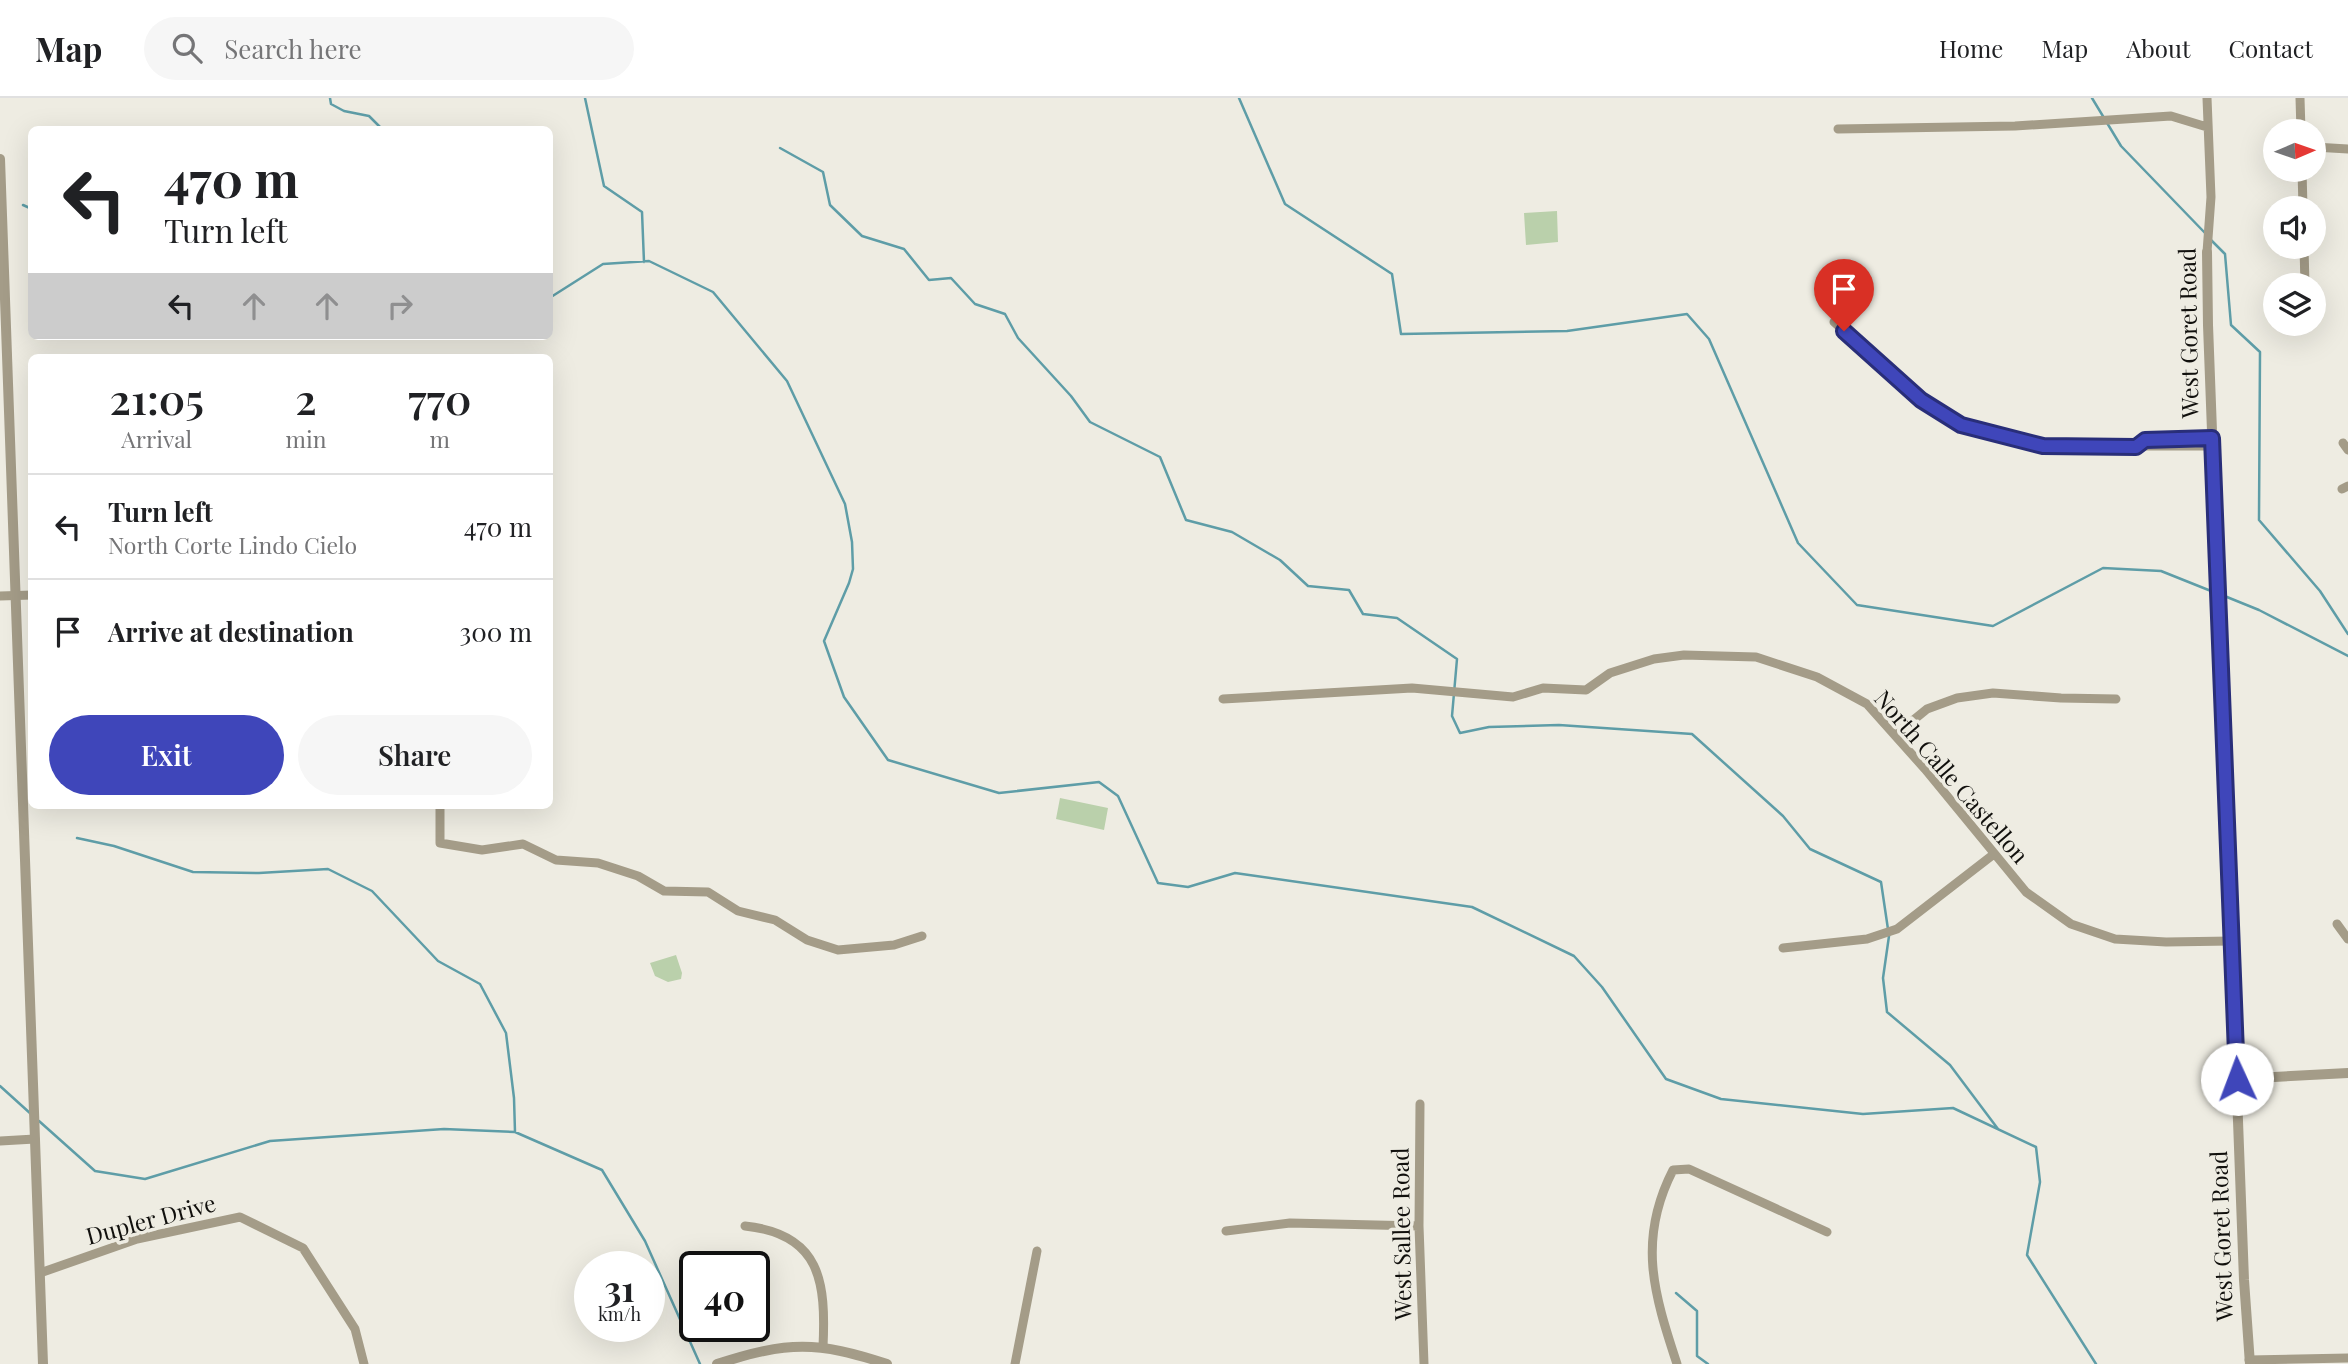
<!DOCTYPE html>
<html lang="en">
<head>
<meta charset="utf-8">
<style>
  :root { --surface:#fff; --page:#f6f6f6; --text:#202124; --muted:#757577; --line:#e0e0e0; --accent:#3f46ba }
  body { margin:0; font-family:"Playfair Display",serif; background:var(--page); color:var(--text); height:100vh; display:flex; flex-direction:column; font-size:26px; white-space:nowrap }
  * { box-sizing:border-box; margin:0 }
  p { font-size:23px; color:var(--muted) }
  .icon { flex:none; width:38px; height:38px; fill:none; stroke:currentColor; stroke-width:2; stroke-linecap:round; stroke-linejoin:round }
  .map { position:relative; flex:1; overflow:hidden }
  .side { position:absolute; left:28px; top:256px; width:525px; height:455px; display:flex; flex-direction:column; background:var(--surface); border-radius:10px; box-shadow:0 7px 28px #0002 }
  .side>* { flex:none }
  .hud { position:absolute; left:28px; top:28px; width:525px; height:214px; border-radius:10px; box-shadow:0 7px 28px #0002; background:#fff; color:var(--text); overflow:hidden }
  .needle { width:46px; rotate:88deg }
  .controls { position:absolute; left:2263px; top:21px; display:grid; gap:14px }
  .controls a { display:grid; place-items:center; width:63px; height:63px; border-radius:50%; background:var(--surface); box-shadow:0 7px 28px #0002; font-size:35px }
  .speed { position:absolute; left:574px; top:1153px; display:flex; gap:14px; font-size:35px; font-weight:700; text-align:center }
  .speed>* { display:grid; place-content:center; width:91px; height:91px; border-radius:50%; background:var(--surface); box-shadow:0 7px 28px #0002; line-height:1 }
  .speed small { font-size:18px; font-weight:400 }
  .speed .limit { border:4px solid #111; border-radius:10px; background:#fff; color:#111 }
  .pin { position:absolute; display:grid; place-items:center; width:60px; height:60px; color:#fff; margin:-72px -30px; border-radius:50% 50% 50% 0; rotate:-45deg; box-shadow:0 0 7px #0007 }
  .pin .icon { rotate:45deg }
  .me { position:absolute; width:77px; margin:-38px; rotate:358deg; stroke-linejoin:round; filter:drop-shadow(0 0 5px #0008) }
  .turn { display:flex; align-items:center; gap:24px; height:147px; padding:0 21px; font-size:32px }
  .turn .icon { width:91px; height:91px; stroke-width:2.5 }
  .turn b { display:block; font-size:49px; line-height:60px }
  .lanes { display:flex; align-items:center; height:66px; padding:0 21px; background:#0003; justify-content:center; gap:35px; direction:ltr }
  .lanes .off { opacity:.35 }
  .eta { display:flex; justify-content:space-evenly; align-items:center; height:119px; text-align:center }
  .eta b { font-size:42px; font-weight:600; line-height:49px }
  .cta { display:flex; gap:14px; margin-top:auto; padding:14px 21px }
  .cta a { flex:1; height:80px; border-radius:42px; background:var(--accent); color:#fff; font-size:28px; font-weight:600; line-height:80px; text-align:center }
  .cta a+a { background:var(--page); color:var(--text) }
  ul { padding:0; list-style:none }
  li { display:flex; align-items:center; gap:21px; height:105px; padding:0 21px; border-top:2px solid var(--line) }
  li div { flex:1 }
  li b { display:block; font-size:26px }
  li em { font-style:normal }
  header { display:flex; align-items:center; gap:42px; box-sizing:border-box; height:98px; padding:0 35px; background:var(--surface); border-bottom:2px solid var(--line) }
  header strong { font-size:33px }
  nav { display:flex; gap:38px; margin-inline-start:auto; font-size:24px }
  .search { width:490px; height:63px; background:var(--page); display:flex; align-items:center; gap:18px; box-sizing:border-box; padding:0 24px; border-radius:38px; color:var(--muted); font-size:26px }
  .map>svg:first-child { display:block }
  .green { fill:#bad0ab }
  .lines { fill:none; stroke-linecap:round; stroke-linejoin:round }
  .stream { stroke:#5e9da7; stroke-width:2.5 }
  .minor { stroke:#a49c88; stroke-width:9 }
  .tertiary { stroke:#a49c88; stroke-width:10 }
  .route-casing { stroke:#292e79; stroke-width:18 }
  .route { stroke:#3f46ba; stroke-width:12 }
  .labels { text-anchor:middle; stroke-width:7; stroke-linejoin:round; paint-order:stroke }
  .street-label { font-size:23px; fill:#11100d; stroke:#eeece2 }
</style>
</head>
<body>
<header>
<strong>Map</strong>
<div class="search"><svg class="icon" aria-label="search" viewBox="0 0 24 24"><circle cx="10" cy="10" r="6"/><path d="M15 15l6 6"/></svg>Search here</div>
<nav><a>Home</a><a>Map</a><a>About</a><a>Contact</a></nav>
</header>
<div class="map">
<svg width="2348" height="1266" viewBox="0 0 2348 1266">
  <rect width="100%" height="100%" fill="#eeece2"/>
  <path class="green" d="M1557 113 1558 144 1526 147 1524 115Z
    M1060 700 1108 710 1104 732 1056 721Z
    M676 857 682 875 681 881 668 884 655 878 650 865Z"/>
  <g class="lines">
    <path class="stream" d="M330 0 331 6 344 13 369 18 383 32
      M585 0 604 88 642 114 644 164
      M1239 0 1285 106 1392 176 1401 236 1567 233 1687 216 1709 241 1798 445 1857 507 1993 528 2103 470 2161 473 2216 495
      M2092 0 2121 48 2206 136
      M780 50 823 74 830 107 862 138 904 151 929 182 951 180 975 206 1005 216 1018 240 1071 298 1090 324 1160 359 1186 422 1232 434 1280 462 1308 488 1349 492 1363 516 1397 520 1457 561 1452 618 1460 635 1489 629 1559 627 1692 636 1783 718 1810 751 1881 784 1889 838 1883 880 1887 914 1950 967 1998 1031
      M23 107 32 111
      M2210 141 2225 156 2231 227 2260 254 2259 422 2320 493 2348 536
      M550 198 551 199 603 166 649 163 713 194 787 283 845 406 852 444 853 471 849 485 824 543 844 599 888 662 999 695 1099 684 1118 698 1158 785 1188 789 1235 775 1472 809 1574 858 1602 889 1666 981 1721 1001 1863 1016 1953 1010 2036 1049 2040 1084 2027 1157 2096 1266
      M2222 497 2259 512 2348 558
      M77 740 114 748 193 774 259 775 328 771 372 793 438 863 480 886 506 935 514 1000 515 1034
      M0 988 31 1016
      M39 1023 95 1073 145 1081 270 1043 444 1031 515 1034 602 1072 645 1143 700 1266
      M1676 1195 1697 1213V1258L1708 1266"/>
    <path class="minor" d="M2207 0 2211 99 2207 154
      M2300 0 2301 33
      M1838 31 2015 28 2171 18 2207 29
      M2314 49 2348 51
      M2302 72 2303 110
      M2304 149 2305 187
      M1834 224 1921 302 1961 327 2043 348H2213
      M2343 345 2348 352
      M2136 349 2145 342 2212 340
      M2342 391 2348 388
      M0 498 32 497
      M1223 601 1412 590 1513 599 1543 590 1586 592 1610 575 1654 561 1684 557 1756 559 1817 579 1867 606 1925 671 2026 794 2071 826 2115 841 2166 844 2231 843
      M1895 637 1927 611 1957 600 1993 595 2061 600 2116 601
      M440 707V745L482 752 523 746 556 762 598 765 638 778 664 793 708 794 738 813 775 822 807 842 838 852 894 847 922 838
      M2337 826 2348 841
      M1783 850 1867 841 1897 831 1994 756
      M1420 1006 1419 1128 1424 1266
      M0 1043 35 1041
      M745 1128C821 1136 826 1184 823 1249
      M1226 1133 1290 1125 1419 1128
      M40 1175 137 1141 240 1119 303 1150 355 1231 364 1266
      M2249 1262 2348 1260
      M1015 1266 1037 1153
      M1677 1266C1654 1196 1637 1142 1673 1072L1689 1071 1827 1134"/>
    <path class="tertiary" d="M0 61 43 1266
      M2207 154 2208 227 2244 1182 2250 1266
      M2237 981 2348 975
      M717 1266C788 1243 817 1243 887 1266"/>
  </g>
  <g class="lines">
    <defs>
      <path id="route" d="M1844 233 1921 302 1961 327 2043 348 2136 349 2145 342 2212 340 2237 981"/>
    </defs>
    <use href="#route" class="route-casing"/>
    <use href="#route" class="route"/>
  </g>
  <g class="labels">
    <g class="street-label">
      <text transform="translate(2189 235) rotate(-91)" y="8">West Goret Road</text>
      <text transform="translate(1951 679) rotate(49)" y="8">North Calle Castellon</text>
      <text transform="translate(151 1122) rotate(-15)" y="8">Dupler Drive</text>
      <text transform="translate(1402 1136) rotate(-91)" y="8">West Sallee Road</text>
      <text transform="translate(2222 1138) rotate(-92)" y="8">West Goret Road</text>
    </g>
  </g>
</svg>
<div class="controls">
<a><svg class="needle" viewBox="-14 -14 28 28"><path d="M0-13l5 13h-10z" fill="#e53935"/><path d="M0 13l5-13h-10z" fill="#757577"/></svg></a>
<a><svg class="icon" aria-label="sound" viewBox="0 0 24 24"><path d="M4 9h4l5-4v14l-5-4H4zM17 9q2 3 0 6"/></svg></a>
<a><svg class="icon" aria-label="layers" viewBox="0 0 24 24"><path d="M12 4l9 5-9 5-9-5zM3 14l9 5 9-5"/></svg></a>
</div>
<div class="speed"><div>31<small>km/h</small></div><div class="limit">40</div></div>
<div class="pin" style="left:1844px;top:233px;background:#d93025"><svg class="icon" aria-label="arrive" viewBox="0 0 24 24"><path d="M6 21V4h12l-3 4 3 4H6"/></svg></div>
<svg class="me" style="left:2237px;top:981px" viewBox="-20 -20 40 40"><circle r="19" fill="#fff"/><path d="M0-13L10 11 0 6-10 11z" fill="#3f46ba"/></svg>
<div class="hud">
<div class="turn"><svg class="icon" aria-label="left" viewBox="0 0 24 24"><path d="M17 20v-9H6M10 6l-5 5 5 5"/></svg><div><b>470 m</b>Turn left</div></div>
<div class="lanes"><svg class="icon" aria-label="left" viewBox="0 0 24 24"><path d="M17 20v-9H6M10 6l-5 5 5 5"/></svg><svg class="icon off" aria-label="ahead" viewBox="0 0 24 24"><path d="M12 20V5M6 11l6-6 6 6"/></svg><svg class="icon off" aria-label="ahead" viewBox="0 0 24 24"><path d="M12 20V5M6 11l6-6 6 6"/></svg><svg class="icon off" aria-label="right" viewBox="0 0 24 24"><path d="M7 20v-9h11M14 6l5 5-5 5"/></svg></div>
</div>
<section class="side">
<div class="eta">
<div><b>21:05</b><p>Arrival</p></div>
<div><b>2</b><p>min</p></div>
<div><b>770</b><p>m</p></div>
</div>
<ul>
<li><svg class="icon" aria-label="left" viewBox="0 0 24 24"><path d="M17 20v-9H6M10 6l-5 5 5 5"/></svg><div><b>Turn left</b><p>North Corte Lindo Cielo</p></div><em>470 m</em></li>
<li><svg class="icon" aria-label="arrive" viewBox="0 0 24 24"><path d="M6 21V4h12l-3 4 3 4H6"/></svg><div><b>Arrive at destination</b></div><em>300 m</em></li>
</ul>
<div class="cta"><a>Exit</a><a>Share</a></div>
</section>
</div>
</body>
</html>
